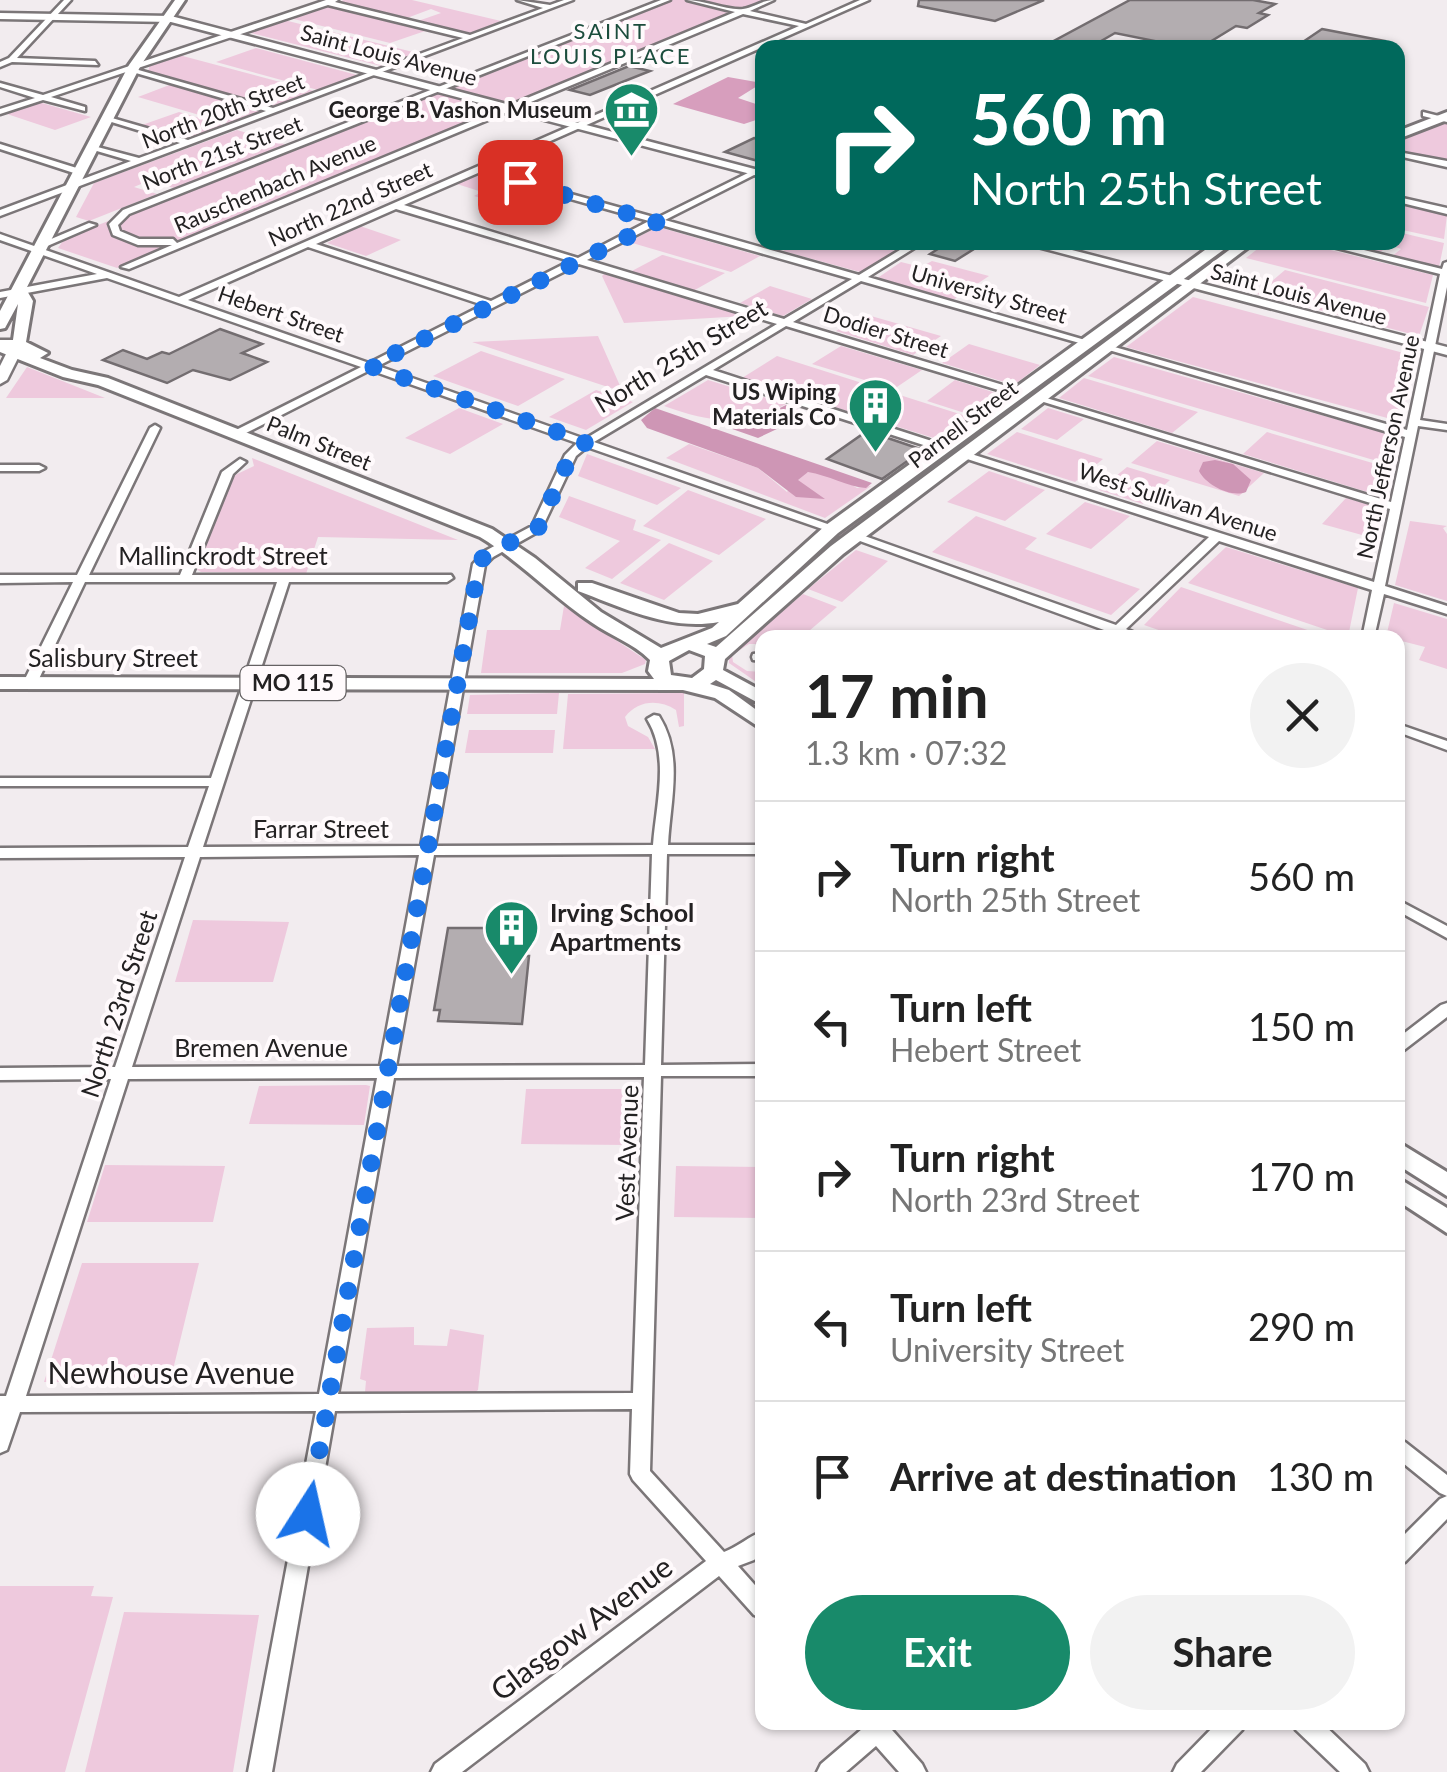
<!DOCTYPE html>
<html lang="en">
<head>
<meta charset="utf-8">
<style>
  :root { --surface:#fff; --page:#f2f2f2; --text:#222; --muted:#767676; --line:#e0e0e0; --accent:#188a6a }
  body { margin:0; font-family:Lato,sans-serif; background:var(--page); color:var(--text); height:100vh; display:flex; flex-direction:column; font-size:38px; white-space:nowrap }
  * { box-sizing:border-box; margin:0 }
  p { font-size:32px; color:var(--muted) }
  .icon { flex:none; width:55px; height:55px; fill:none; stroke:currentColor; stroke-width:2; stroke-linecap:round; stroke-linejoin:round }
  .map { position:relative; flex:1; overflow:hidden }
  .sheet { position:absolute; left:755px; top:630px; width:650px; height:1100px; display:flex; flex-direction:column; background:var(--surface); border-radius:20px; box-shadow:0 2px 8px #0004 }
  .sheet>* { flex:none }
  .banner { position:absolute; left:755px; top:40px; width:650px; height:210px; border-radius:20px; box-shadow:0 2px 8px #0004; background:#00695c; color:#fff; overflow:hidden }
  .pin { position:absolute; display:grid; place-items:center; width:85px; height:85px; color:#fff; margin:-42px; border-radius:20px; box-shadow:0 5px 15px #0006 }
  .me { position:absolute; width:110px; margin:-55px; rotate:10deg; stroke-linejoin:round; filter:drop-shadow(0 0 8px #0008) }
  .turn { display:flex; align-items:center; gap:35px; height:210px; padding:0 50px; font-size:45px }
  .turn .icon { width:130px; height:130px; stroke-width:2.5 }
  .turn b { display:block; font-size:70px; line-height:85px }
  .round { display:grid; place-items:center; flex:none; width:105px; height:105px; border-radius:52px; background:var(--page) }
  .headline { display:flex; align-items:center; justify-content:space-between; height:170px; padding:0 50px }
  h1 { font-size:60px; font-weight:700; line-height:75px }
  .primary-button { display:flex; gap:20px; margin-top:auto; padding:20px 50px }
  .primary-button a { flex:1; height:115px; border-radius:60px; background:var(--accent); color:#fff; font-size:40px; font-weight:700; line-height:115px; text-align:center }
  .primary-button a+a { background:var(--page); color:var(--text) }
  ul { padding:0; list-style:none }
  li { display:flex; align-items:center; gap:30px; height:150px; padding:0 50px; border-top:2px solid var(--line) }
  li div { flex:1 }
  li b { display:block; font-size:38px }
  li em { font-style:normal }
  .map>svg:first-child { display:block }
  .green { fill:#eec9dd }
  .forest { fill:#ce96b5 }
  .water { fill:#d79ebd }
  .building { fill:#b3adb0; stroke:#736d70; stroke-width:2.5 }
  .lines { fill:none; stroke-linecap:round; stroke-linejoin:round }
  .street-casing { stroke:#7b7678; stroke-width:5 }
  .secondary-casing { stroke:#7b7678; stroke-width:5 }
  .primary-casing { stroke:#7b7678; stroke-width:6 }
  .street { fill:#fff; fill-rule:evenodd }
  .secondary { fill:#fff; fill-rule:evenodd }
  .primary { fill:#fff; fill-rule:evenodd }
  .route { stroke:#1a73e8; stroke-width:18; stroke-dasharray:0 32.4 }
  .labels { text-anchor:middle; stroke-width:8; stroke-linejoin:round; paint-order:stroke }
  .far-neighbourhood-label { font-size:22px; letter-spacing:2.5px; fill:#1c4d3d; stroke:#fffafc }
  .far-street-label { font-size:22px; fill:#232122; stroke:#fffafc }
  .far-poi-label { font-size:22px; font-weight:bold; fill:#232122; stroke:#fffafc; text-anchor:end }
  .shield { fill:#fffafc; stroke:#656263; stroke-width:2.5 }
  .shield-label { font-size:22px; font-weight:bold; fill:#232122 }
  .street-label { font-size:25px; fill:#232122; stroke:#fffafc }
  .poi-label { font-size:25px; font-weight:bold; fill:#232122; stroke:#fffafc; text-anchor:start }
  .near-street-label { font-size:30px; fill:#232122; stroke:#fffafc }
</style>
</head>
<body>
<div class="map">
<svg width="1447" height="1772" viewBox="0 0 1447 1772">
  <rect width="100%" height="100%" fill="#f2ecef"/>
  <path class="green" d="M344 0H412L501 21 468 34 418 21 441 13 431 9 407 18 338 2Z
    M672 0H767L117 268 58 248 65 238Z
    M330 5 428 30 390 43 290 18Z
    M284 20 417 53 381 66 247 32Z
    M256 48 357 75 318 90 216 62Z
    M179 55 314 91 273 106 148 71 150 65Z
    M172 84 262 110 263 112 230 124 138 97Z
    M42 102V103L91 117 55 130 7 114Z
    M179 112 226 126 186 138 142 125Z
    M1438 124H1447V162L1398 151 1400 141Z
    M237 130 287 145 174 188 148 181 134 187 157 194 89 221 76 217 94 183Z
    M479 175 538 193 507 206 474 196 482 192 457 184Z
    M1398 203 1447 215 1444 239 1398 229Z
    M360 226 401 240 366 256 327 243Z
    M657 227 662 228 760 256 731 272 629 242Z
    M1398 232 1444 243 1439 267 1391 257 1401 249 1390 245 1379 253 1331 243 1398 242Z
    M799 242 865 243 896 251 860 272 783 251Z
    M1265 243H1302L1433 275 1426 303 1246 258Z
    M662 255H663L725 273 693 291 630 272Z
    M932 261 989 276 953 300 876 279 901 262 921 267Z
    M1285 270 1429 307 1419 336 1257 294Z
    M604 274 745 316 624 323 602 276Z
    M770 286 812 299 783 316 740 303Z
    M1193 297 1415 356 1402 422 1126 347Z
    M1135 313 1138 314 1056 382 834 546 741 625 734 623 828 539Z
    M864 314 941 336 913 355 836 331Z
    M598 336 621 388 617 390 472 342Z
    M969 344 1040 365 1014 385 942 363Z
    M841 346 922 370 894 389 812 364Z
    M481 351 565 379 518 406 433 376Z
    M777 356 969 417 937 439 742 378Z
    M1114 357 1399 437 1394 466 1088 376Z
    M27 367 105 398H6Z
    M1084 378 1198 412 1172 433 1059 398Z
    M708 380 786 404C741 428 710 422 664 406Z
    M955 380 999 394 971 415 927 401Z
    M596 390 633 402 586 430 549 417Z
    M459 408 503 424 450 454 405 438Z
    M1048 408 1084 419 1057 440 1021 429Z
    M1017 432 1103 459 1075 482 987 454Z
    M1267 432 1393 469 1387 498 1243 454Z
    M1157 441 1264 473 1239 496 1131 463Z
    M689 444 758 468 787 492C792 486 798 475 805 473 820 468 845 480 857 488L871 486 825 518 666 458Z
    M587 454 681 488 657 505 578 476Z
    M252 458 458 540 318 537 306 574 201 572 196 569 233 476 254 466Z
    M1127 467 1170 480 1143 504 1099 490Z
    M989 471 1045 490 1005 521 947 502Z
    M688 490 766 519 719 555 643 526Z
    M569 496 636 520 633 530 661 540 612 579 585 568 620 541 559 517Z
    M1346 498 1378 507 1373 538 1322 524Z
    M1085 502 1130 516 1091 549 1046 534Z
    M976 516 1037 538 1025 549 1140 589 1111 615 932 552Z
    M1410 521 1447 526 1443 528 1447 534V601L1395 585Z
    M669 543 713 561 664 600 620 583Z
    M1226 547 1358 588 1348 637 1188 583Z
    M856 550 888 561 842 602 808 589Z
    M1181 587 1328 637H1179L1144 625Z
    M803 594 837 607 802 637 762 638V644H749L732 655 733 662 747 671 762 672V686L729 663V654Z
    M1394 603 1447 619V669L1419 660 1425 647 1386 637Z
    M564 606 646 660 645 664 622 673H481L487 630H560Z
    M559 693 557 714H467L470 695Z
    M684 693V726L679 727 676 710C659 699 638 700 625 717L628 726 648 737 655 749H563L568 694Z
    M469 730H555L553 753H465Z
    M193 920 289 922 273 982H175Z
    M366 1085 370 1086 364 1125 249 1124 259 1086Z
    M526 1089H634L627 1145 521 1144Z
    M105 1165 225 1166 213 1222H87Z
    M676 1166 762 1167V1218L674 1217Z
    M82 1263H199L170 1382H44Z
    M414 1327V1345L447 1346 450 1329 484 1335 478 1390 473 1394 365 1392 366 1381 360 1379 367 1328Z
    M0 1586H94L91 1596 113 1597 65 1772H0Z
    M124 1612 259 1615 233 1772H85Z"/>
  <path class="forest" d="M786 405 809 414 758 438 715 423 724 417C750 419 763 417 786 405Z
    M655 408 872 483 866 488C848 487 828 475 808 472L798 480 825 499 796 497 758 468 647 428 641 420Z
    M1215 460 1233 464 1251 480 1246 492C1231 498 1206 485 1199 471L1203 462Z"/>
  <path class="water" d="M728 77 762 83 738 98 762 106V118L744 124 673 104Z"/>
  <path class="building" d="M919 0H1044L995 21 918 6Z
    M1130 0H1253L1275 4 1259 13 1268 15 1247 28 1236 26 1200 48H1144L1155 41 1115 33 1089 48 1050 43Z
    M1322 29 1385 41V48H1294Z
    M629 66 650 71 590 95 570 90Z
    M754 138 762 140V162L725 152Z
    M949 242H985L955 261 930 254Z
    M220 329 262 344 242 353 267 362 230 380 193 370 167 383 103 360 123 350 147 359 162 352 169 354Z
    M867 431 923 450 882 479 827 459Z
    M448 928H493L491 945H513L512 956H529L522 1024 438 1021 440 1010H434Z"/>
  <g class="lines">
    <defs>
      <path id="street" d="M64 0H71L17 58 95 61 98 65 12 62 0 67V62L9 58Z
        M326 0H338L335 2 470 35 543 8 517 0 550 5 564 0H573L0 216V210L131 161 90 149V145L139 158 180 143 105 120V116L188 140 266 111 129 71 51 97 85 107V111L43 100 0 114V109L35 98 0 87V83L43 95ZM328 5 463 38 273 108 135 69Z
        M661 0H670L129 214 118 225 120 231 139 239H173L177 243 735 12 687 0C704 0 728 11 743 9 755 7 762 0 774 0L750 11 806 24 860 0H869L485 170 657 218 762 166V171L665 220 859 275 913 242H924L868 277 1092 342 1083 344 861 281 793 322 1023 391V395H1015L786 326 713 370 947 446V450H939L706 375 594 442 836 527V531H828L587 447 576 456 541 530 493 557 485 565 435 846 653 845C656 804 670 756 647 719L654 715 659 716C684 755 670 802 668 845H762V854H667L661 1065 762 1064V1076H661L650 1471 724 1552C738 1547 749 1536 762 1532V1553L754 1560 738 1566 762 1593V1618L754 1615 719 1576 462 1772H431L435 1764 706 1561 633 1480 630 1474 632 1409 335 1411 272 1772H248L316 1411 20 1412 7 1450 0 1453V1396H6L111 1079 0 1080V1068L115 1067 185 857 0 858V848L188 847 209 786H0V778H211L277 582H85L37 683 30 687 23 683 73 582 0 583V575H77L150 428 155 425 160 428 89 575H180L222 472 240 459 246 462 233 474 192 575H451L453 578 447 582H289L203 847 421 846 473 564 485 551 532 526 565 455 577 443 370 370 240 436H232V432L361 367 107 278 0 298V292L97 274 0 240V234L179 297 799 26 743 14 129 269 121 267 172 245H138L113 235 109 224 123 210ZM478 173 649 221 578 258 404 205ZM396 209 570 261 491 301 316 244ZM658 224 852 279 784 319 587 260ZM308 247 483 305 369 363 188 300ZM579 264 777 324 585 439 378 366ZM652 854 645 1065 396 1066 434 855ZM419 855 380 1066 132 1067 200 857ZM644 1077 633 1393 338 1394 394 1078ZM377 1078 319 1394 26 1396 128 1079Z
        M1423 112 1447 118V122L1423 116Z
        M0 144 83 170 84 172 77 174 0 149Z
        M1398 152 1447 161V167L1398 156Z
        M1398 197 1447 208V214L1398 202Z
        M89 223 96 225 45 247 37 245Z
        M1313 242H1331L1442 269 1444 263 1447 262V287L1420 420 1447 424V430L1418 426 1385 586 1447 606V614L1384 594 1374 638H1362L1372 590 1219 541 1126 629 1146 638H1126L849 537 855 533 859 534 1116 625 1209 537 961 457 959 455 965 452 1374 582 1390 509 1034 399 1043 397 1391 502 1405 437 1102 348 1111 346 1407 430 1440 274Z
        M0 465H39L45 468 39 471H0Z
        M762 653V661L753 660 752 657 753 654Z
        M1398 724 1447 741V750L1398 732Z
        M1398 900 1447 926V938L1398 911Z
        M1447 1003V1017L1404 1050 1398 1052V1038L1441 1005Z
        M1398 1439 1405 1442 1447 1475V1519L1405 1562 1398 1565V1541L1440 1499 1447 1496 1440 1493 1398 1459Z
        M859 1722H885L922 1764 926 1772H899L876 1746 846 1772H817L821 1764 862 1729Z
        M1218 1722H1245L1242 1730 1201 1772H1173L1177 1764Z
        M1293 1722H1321L1365 1764 1369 1772H1340L1296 1730Z"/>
      <path id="secondary" d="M0 13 171 16 762 171V177L171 22 0 19Z
        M1019 242H1041L1447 347V355Z
        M0 340H18L25 344 7 380 0 384V366L9 348H0Z"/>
      <path id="primary" d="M175 0H185L141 65 26 289 33 301 26 342 48 353 40 358 72 370 108 378 492 529 535 558 601 612 661 648 712 628 719 622C669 631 624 608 578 591V583H592L679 613 698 614 738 604 826 525 1216 242H1226V248L838 533 726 636 707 644 716 647 831 546 1240 242H1255L843 554 725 659 723 670 762 691V705L716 680 710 684 729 690 762 714V729L715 698 683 690 0 689V677L654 679 648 671 650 660C633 643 611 636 591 622 552 596 520 561 480 537L98 385 63 377 0 352V342L12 347 18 304 5 328 0 329V311L129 65ZM689 650 705 656 704 669 692 678 671 675 669 661Z
        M1447 112V120L1398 139V131Z
        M1398 1142 1447 1172V1196L1398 1165Z
        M1398 1178 1447 1208V1233L1398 1201Z"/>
    </defs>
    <use href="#street" class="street-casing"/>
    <use href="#secondary" class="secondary-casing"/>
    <use href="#primary" class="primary-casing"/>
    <use href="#street" class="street"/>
    <use href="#secondary" class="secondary"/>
    <use href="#primary" class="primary"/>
  </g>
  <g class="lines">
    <path class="route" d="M308 1514 479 564 484 556 538 528 571 455 586 442 370 366 657 222 520 182"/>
  </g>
  <defs>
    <symbol id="museum-pin" viewBox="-11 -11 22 30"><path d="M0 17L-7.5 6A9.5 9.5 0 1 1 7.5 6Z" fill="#188a6a" stroke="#fffafc"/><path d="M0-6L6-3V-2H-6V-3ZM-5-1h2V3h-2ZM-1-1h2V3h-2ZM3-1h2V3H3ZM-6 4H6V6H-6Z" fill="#fff"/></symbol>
    <symbol id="building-pin" viewBox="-11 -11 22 30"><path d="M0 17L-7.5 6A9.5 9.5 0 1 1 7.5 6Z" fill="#188a6a" stroke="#fffafc"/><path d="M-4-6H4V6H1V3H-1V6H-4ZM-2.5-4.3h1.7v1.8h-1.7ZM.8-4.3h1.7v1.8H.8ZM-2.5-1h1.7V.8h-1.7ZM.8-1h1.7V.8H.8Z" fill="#fff"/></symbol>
  </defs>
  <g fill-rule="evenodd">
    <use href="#museum-pin" x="600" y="78" width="63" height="86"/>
    <use href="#building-pin" x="844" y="374" width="63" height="86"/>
    <use href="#building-pin" x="480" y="896" width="63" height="86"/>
  </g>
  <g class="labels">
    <g class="far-neighbourhood-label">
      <text x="611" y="39">SAINT<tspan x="611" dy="25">LOUIS PLACE</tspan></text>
    </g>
    <g class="far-street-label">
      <text transform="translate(389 55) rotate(15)" y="8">Saint Louis Avenue</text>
      <text transform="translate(223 111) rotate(-21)" y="8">North 20th Street</text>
      <text transform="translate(222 153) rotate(-21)" y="8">North 21st Street</text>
      <text transform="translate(275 184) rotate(-23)" y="8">Rauschenbach Avenue</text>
      <text transform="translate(350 204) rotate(-24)" y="8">North 22nd Street</text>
      <text transform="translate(989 294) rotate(16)" y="8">University Street</text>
      <text transform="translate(1299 294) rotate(15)" y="8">Saint Louis Avenue</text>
      <text transform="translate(281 314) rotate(19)" y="8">Hebert Street</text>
      <text transform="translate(886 332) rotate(17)" y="8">Dodier Street</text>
      <text transform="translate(963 424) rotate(-37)" y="8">Parnell Street</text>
      <text transform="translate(319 443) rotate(22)" y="8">Palm Street</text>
      <text transform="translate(1388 447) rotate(-78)" y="8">North Jefferson Avenue</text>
      <text transform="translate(1178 502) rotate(18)" y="8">West Sullivan Avenue</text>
    </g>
    <g class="far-poi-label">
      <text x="592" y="118">George B. Vashon Museum</text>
      <text x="836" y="400">US Wiping<tspan x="836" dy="25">Materials Co</tspan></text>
    </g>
    <rect class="shield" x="240.5" y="666" width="105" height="34" rx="8"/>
    <g class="shield-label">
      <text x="293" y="691">MO 115</text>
    </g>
    <g class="street-label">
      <text transform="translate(681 356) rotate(-31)" y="9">North 25th Street</text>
      <text x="223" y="565">Mallinckrodt Street</text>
      <text x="113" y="667">Salisbury Street</text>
      <text x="321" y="838">Farrar Street</text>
      <text transform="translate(119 1004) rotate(-72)" y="9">North 23rd Street</text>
      <text x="261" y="1057">Bremen Avenue</text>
      <text transform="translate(627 1153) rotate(-88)" y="9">Vest Avenue</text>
    </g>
    <g class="poi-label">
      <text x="550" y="922">Irving School<tspan x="550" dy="29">Apartments</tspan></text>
    </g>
    <g class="near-street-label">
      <text x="171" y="1384">Newhouse Avenue</text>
      <text transform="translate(582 1629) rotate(-37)" y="10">Glasgow Avenue</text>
    </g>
  </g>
</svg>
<div class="pin" style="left:520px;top:182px;background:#d93025"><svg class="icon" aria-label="arrive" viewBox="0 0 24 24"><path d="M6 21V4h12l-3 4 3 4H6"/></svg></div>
<svg class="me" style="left:308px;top:1514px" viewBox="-20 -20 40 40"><circle r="19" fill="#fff"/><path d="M0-13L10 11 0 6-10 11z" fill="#1a73e8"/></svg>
<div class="banner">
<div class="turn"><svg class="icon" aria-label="right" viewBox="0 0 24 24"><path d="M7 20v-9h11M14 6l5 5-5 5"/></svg><div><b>560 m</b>North 25th Street</div></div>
</div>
<section class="sheet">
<div class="headline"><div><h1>17 min</h1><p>1.3 km · 07:32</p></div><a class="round"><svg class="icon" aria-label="close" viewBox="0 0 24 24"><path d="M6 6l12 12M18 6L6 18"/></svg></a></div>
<ul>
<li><svg class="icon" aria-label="right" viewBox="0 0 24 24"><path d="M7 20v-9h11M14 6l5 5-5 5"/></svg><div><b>Turn right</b><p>North 25th Street</p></div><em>560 m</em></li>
<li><svg class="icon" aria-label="left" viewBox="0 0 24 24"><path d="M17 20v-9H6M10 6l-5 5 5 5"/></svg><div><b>Turn left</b><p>Hebert Street</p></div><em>150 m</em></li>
<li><svg class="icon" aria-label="right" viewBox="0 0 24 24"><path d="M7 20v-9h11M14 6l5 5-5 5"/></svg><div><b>Turn right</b><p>North 23rd Street</p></div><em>170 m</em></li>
<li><svg class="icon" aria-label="left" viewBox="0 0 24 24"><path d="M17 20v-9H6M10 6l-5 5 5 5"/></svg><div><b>Turn left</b><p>University Street</p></div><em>290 m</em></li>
<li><svg class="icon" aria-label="arrive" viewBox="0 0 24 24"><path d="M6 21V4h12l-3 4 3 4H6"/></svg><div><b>Arrive at destination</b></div><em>130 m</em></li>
</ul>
<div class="primary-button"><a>Exit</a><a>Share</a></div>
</section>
</div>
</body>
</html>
